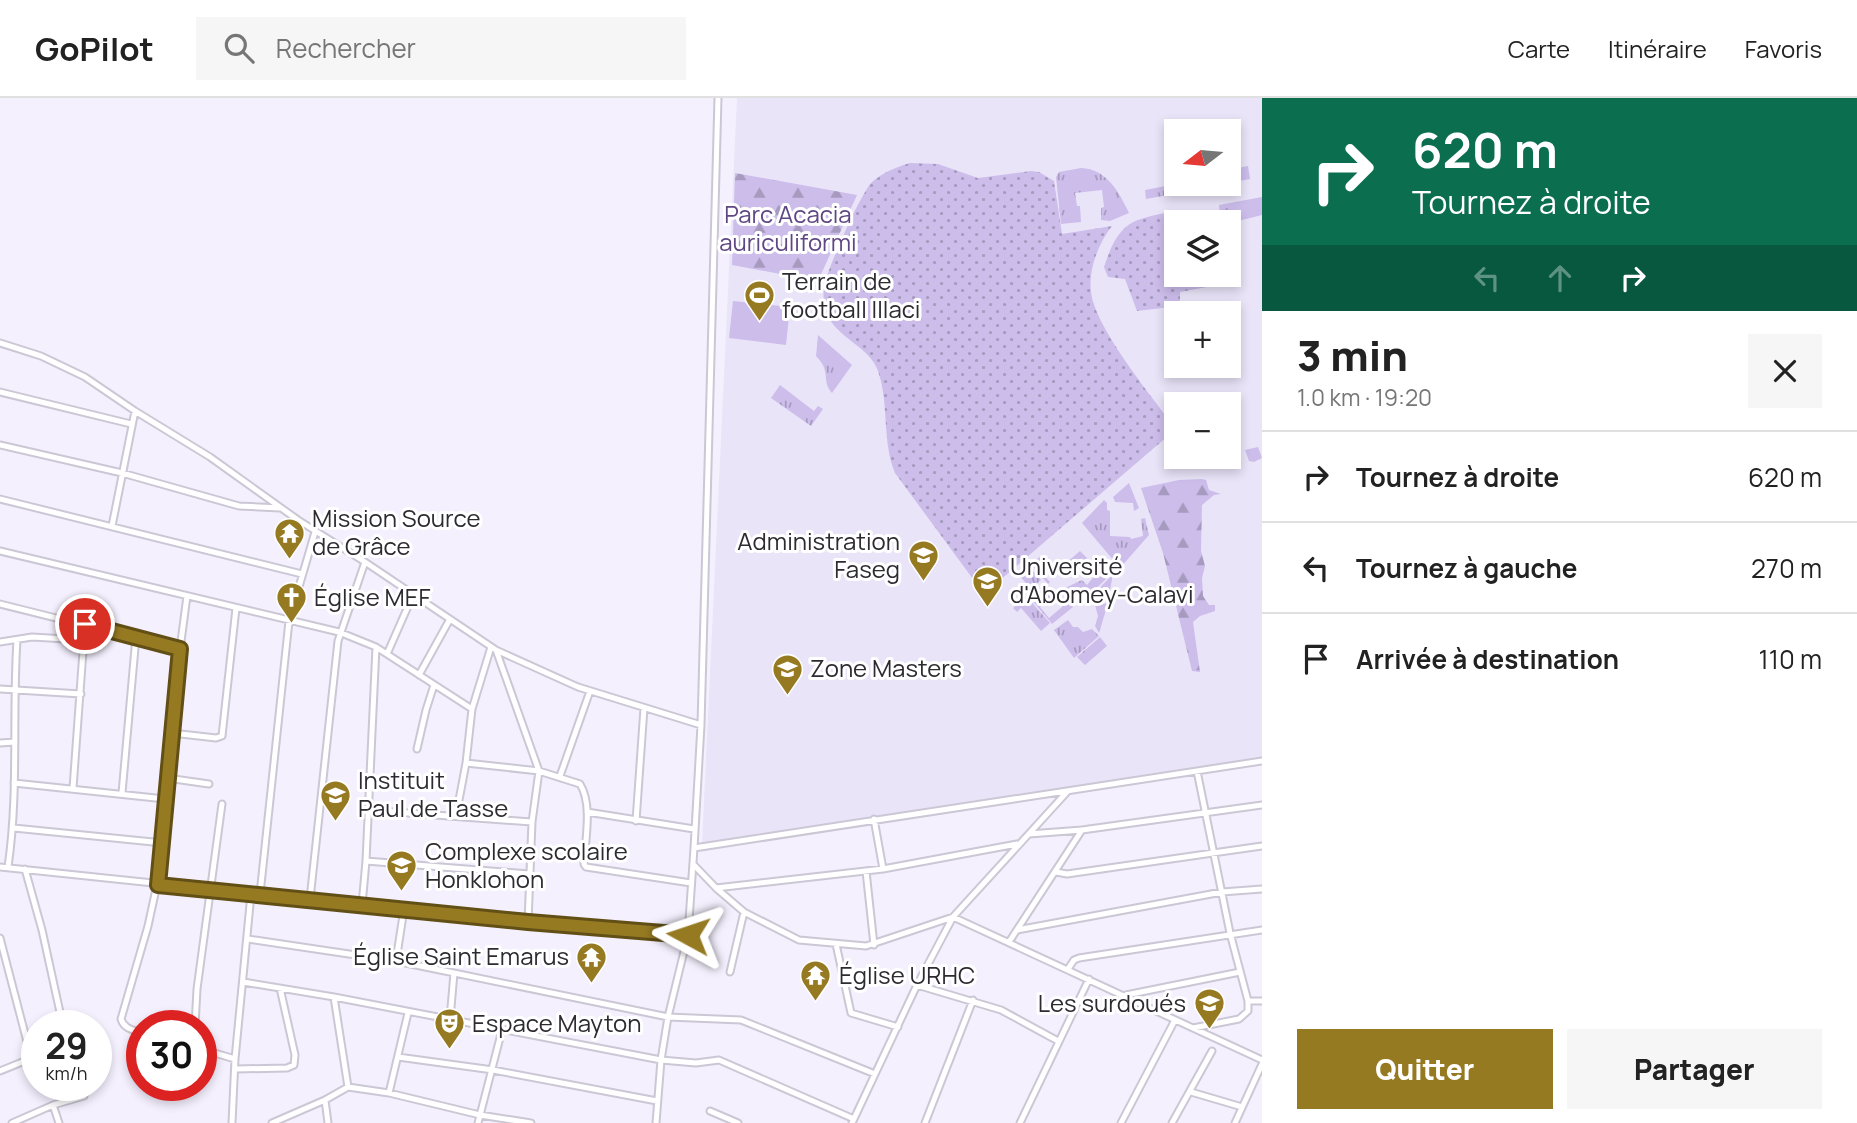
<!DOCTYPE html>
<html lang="fr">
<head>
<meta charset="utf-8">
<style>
  :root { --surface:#fff; --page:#f6f6f6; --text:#222; --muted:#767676; --line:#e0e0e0; --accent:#967a22 }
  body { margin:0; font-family:Manrope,sans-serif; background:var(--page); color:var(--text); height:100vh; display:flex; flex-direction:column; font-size:26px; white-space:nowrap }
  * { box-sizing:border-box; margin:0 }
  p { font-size:23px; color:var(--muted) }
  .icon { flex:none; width:38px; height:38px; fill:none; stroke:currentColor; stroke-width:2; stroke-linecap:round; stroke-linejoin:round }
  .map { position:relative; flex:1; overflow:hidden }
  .details { display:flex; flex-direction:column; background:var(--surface); width:595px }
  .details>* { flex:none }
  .guide { background:#0b6e4f; color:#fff; overflow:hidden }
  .needle { width:46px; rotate:254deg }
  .controls { position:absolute; left:1164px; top:21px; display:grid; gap:14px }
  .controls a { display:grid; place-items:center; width:77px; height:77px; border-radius:0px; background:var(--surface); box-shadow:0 4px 10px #0003; font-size:35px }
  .speed { position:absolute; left:21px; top:912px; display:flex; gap:14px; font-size:35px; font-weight:700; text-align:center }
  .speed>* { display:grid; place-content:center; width:91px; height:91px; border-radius:50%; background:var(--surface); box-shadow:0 4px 10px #0003; line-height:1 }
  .speed small { font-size:18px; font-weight:400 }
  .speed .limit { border:10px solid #d22; background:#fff; color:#111 }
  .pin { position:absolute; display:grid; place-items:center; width:60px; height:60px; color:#fff; margin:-30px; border:4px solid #fff; border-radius:50%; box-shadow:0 2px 7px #0007 }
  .me { position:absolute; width:77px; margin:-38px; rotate:275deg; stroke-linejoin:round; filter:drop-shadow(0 0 5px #0008) }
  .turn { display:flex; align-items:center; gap:24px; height:147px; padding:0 35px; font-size:32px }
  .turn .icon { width:91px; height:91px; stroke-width:2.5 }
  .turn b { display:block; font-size:49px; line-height:60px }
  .lanes { display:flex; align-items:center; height:66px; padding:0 35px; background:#0003; justify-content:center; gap:35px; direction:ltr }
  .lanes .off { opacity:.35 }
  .round { display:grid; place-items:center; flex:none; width:74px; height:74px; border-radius:0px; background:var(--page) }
  .summary { display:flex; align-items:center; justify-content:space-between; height:119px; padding:0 35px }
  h1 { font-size:42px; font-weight:800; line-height:52px }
  .cta { display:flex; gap:14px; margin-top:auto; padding:14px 35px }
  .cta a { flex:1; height:80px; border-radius:0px; background:var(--accent); color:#fff; font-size:28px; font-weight:800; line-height:80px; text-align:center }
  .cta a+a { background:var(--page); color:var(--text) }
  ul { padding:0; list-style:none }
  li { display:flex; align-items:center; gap:21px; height:91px; padding:0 35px; border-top:2px solid var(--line) }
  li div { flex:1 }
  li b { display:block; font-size:26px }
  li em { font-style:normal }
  header { display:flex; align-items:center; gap:42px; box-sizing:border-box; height:98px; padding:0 35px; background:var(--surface); border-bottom:2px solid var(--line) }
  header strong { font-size:33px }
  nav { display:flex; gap:38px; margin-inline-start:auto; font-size:24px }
  .search { width:490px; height:63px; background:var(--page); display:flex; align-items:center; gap:18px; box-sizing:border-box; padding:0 24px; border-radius:0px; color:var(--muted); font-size:26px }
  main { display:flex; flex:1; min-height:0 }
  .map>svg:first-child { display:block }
  .built { fill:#eae4f9; fill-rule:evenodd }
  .grass { fill:url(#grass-tufts) }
  .forest { fill:url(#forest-firs) }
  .park { fill:url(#park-dots) }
  .pitch { fill:#ccbdeb }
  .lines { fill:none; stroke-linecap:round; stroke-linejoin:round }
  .minor-casing { stroke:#cbc7d5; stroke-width:9 }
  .minor { stroke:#fff; stroke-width:5 }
  .route-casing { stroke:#624f16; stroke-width:18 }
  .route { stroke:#967a22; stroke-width:12 }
  .labels { text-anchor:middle; stroke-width:6; stroke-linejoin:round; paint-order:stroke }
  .park-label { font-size:24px; fill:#5f4784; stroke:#fff }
  .poi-label { font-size:24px; fill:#2d2b31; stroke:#fff; text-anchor:start }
</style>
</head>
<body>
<header>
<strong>GoPilot</strong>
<div class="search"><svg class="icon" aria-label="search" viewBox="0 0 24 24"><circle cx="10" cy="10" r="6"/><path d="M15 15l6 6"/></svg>Rechercher</div>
<nav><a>Carte</a><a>Itinéraire</a><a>Favoris</a></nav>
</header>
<main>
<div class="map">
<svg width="1262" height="1025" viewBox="0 0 1262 1025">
  <defs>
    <pattern id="grass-tufts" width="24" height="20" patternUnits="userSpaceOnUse" patternTransform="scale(1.75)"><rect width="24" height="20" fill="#ccbdeb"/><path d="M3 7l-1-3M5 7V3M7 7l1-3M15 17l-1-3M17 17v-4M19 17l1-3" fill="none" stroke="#a69abf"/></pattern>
    <pattern id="forest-firs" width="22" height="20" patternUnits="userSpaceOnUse" patternTransform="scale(1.75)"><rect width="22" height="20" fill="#ccbdeb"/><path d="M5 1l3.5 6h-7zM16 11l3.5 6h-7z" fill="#a69abf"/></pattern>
    <pattern id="park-dots" width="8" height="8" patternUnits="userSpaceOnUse" patternTransform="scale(1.75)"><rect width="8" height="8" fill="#ccbdeb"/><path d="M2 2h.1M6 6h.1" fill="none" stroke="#a69abf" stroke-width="1.8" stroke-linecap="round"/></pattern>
  </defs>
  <rect width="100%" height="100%" fill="#f5f0fe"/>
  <path class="built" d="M737 0H1262V662L763 735 702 746ZM1176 33H1228V86H1176ZM1176 124H1228V177H1176ZM1176 215H1228V268H1176ZM1176 306H1228V359H1176Z"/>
  <path class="grass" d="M1248 68 1250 81 1234 84 1232 71Z
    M1081 70C1107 71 1119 94 1129 115L1110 123 1101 122V110L1104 109 1102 92 1075 95 1077 108H1080L1081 124 1061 126 1056 79 1059 74Z
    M1176 86H1184L1185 94 1146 101 1145 92Z
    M1262 99V117L1230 125 1220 118 1219 107Z
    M818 237 852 267 832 295C821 283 832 274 816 258Z
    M780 287 814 313 818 308 823 311 811 328 771 300Z
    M1258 349 1262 360 1254 364 1249 363 1245 352Z
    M1129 385 1139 410 1134 413 1133 405 1115 404 1113 399Z
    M1104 402 1107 405V412L1110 413V438L1130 439 1131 441 1143 438 1141 421 1145 420 1149 437 1120 470 1082 425Z
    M1080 453 1087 460 1084 463 1082 460 1071 469 1074 473 1067 480 1059 471Z
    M1041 458 1050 469 1043 476 1050 484 1048 486 1031 466Z
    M1029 468 1041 482 1031 491 1019 477Z
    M1096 476 1106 481 1083 503H1074L1065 490 1082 482 1087 487Z
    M1113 476 1108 503 1092 506 1087 503Z
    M1043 491 1051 500 1040 509 1049 520 1062 509 1066 501 1073 509 1052 526 1031 501Z
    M1026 498 1050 525 1041 533 1021 510 1017 514 1013 510Z
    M1108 505 1099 535 1095 528 1098 518 1095 507Z
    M1068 522 1073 529H1078L1083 534 1092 531 1099 538 1074 560 1054 532Z
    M1100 539 1107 548 1085 567 1077 559Z"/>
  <path class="forest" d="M735 75 857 97 818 183 732 167Z
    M1202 381 1206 382 1209 392 1221 396 1214 397 1202 407 1201 453 1205 468 1202 480 1203 498 1209 507H1215V513L1200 518 1193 524 1200 574 1192 573 1163 455 1141 390 1179 382Z"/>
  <path class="park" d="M910 65 938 66 978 80 1031 73 1039 74 1054 83 1062 136 1112 128C1098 146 1088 172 1091 194 1095 230 1153 300 1176 331L984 496 895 375C882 343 889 308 879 276 872 248 833 240 825 211 823 204 823 191 825 185 829 167 861 95 872 84 883 74 897 69 910 65Z
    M1179 112 1183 124H1176V177H1206L1207 189 1180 194V208L1137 213 1125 181 1108 179 1104 169C1120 120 1133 122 1179 112Z"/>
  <path class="pitch" d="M733 203 790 209 786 247 729 240Z"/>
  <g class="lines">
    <defs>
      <path id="minor" d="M0 245 41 258 85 279 135 313 210 359 298 422 365 464 496 552 578 589 701 627
        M0 294 131 326
        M0 347 122 375 239 408 280 410
        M0 401 302 476
        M112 428 135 313
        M0 453 339 534 376 549 472 611
        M0 506 180 551
        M0 544 32 539 83 542
        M496 552 539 673 532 724 528 824
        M387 556 413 497
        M419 577 450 521
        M0 591 81 596
        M172 635 216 640 222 638 236 510
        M0 645 15 644
        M417 651 426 612 434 587
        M466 665 539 673 580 686C593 707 585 742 584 766L586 769 691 785
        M560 678 590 593
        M167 680 209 686
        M14 685 165 701
        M73 690 85 526
        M122 695 136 539
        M367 712 532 724
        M587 714 694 731
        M456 718 466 665 472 611 491 549
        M874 721 883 771
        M636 723 644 610
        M14 730 163 745
        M1029 736 1082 732 1262 707
        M694 750 1262 663
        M366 763 529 776
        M693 766 716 790 744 814 799 842 866 848 953 819 1262 962
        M0 769 528 824 688 837
        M8 769C19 694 12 618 17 542
        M25 771 42 832 63 928
        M866 773 874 847
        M1056 774 1067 776 1262 748
        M716 790 883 771 1017 746
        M260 796 289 523 315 434
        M310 801 338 543 365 464
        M362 807 366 763 376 549
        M1017 832 1222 794 1262 791
        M0 840 31 959
        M248 841 396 863 668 919 741 922 875 976
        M1009 844 1082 732
        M836 846 851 915 898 929
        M396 863 404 811
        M1068 871 1074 862 1079 860 1262 832
        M730 874 744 814
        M243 884 334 899 661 962 696 965 719 962 854 1021
        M917 887 1001 912 1058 943
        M1126 897 1240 874
        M334 899 348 989
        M1248 903H1262
        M450 921 454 875
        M195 928 197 891 222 706
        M1193 930 1239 921 1248 913V903L1230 835 1197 673
        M142 935C133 932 124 931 121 921L148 828 161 768 180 551 187 498
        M201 951 235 961
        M398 959 493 972 657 1003
        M236 971 287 970 294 967 295 957 280 890
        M0 973 37 958
        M1191 994 1242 1009
        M389 995 408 915
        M325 1002 328 1025
        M53 1007 59 1025
        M710 1013 738 1025
        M12 1025 53 1007 84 998
        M232 1025 235 961 251 796
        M272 1025 325 1002 348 989 389 995 480 1017 531 1025
        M478 1025 502 932
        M656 1025 661 962 668 919 688 837 694 750 701 627 718 0
        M852 1025 917 887 953 819 1067 694
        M925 1025 973 902
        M1020 1025 1089 881
        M1121 1025 1175 922
        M1172 1025 1212 953
        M1235 1025 1262 966"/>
    </defs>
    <use href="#minor" class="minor-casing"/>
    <use href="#minor" class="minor"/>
  </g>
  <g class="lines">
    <defs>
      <path id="route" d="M85 526 180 551 158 787 528 824 688 837"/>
    </defs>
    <use href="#route" class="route-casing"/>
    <use href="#route" class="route"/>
  </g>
  <defs>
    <symbol id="stadium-pin" viewBox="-11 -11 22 30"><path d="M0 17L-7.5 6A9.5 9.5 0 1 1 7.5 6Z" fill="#967a22" stroke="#fff"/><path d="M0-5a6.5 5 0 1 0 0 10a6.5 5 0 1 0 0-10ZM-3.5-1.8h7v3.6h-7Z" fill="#fff"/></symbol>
    <symbol id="temple-pin" viewBox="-11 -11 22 30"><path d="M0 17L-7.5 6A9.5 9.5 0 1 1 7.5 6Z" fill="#967a22" stroke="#fff"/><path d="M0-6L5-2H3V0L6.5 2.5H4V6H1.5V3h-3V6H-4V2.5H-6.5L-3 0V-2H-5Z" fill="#fff"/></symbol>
    <symbol id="university-pin" viewBox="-11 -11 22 30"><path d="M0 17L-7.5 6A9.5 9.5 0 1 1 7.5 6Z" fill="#967a22" stroke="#fff"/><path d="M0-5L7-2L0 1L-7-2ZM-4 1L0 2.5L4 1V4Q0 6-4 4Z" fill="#fff"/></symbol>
    <symbol id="church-pin" viewBox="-11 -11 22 30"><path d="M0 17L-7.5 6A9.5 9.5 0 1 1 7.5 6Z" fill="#967a22" stroke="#fff"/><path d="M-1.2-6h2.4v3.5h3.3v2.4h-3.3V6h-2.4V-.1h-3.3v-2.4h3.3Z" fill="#fff"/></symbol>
    <symbol id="school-pin" viewBox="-11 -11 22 30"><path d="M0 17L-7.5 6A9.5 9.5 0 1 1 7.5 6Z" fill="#967a22" stroke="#fff"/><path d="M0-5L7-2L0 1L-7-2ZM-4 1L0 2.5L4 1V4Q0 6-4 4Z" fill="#fff"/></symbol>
    <symbol id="theatre-pin" viewBox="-11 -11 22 30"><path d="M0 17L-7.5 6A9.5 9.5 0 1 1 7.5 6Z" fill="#967a22" stroke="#fff"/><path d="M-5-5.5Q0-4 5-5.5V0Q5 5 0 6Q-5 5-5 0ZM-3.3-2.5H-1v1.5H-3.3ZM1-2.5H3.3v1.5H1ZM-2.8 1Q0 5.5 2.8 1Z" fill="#fff"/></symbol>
  </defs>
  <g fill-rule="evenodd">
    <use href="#stadium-pin" x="742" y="180" width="35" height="47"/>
    <use href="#temple-pin" x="272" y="418" width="35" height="47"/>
    <use href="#university-pin" x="906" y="440" width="35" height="47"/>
    <use href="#university-pin" x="970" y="466" width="35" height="47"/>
    <use href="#church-pin" x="274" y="482" width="35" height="47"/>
    <use href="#university-pin" x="770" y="554" width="35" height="47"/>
    <use href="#university-pin" x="318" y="680" width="35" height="47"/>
    <use href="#school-pin" x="384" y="750" width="35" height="47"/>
    <use href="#temple-pin" x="574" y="842" width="35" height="47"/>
    <use href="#temple-pin" x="798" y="860" width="35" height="47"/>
    <use href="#school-pin" x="1192" y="888" width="35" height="47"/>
    <use href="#theatre-pin" x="432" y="908" width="35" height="47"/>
  </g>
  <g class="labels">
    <g class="park-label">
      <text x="788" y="125">Parc Acacia<tspan x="788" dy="28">auriculiformi</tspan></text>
    </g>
    <g class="poi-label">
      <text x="782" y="192">Terrain de<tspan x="782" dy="28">football Illaci</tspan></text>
      <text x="312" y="429">Mission Source<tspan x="312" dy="28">de Grâce</tspan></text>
      <text x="900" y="452" text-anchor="end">Administration<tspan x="900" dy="28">Faseg</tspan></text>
      <text x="1010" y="477">Université<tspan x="1010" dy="28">d'Abomey-Calavi</tspan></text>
      <text x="314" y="508">Église MEF</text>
      <text x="810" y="579">Zone Masters</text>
      <text x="358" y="691">Instituit<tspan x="358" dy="28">Paul de Tasse</tspan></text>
      <text x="425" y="762">Complexe scolaire<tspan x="425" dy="28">Honklohon</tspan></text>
      <text x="569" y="867" text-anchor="end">Église Saint Emarus</text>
      <text x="839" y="886">Église URHC</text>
      <text x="1186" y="914" text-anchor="end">Les surdoués</text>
      <text x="472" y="934">Espace Mayton</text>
    </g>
  </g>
</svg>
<div class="controls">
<a><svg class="needle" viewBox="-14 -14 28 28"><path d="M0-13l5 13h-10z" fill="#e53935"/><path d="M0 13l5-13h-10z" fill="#767676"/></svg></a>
<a><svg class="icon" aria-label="layers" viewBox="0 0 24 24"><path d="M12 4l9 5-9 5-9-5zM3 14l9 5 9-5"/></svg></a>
<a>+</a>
<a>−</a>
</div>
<div class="speed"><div>29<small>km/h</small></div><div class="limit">30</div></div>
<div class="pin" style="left:85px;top:526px;background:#d93025"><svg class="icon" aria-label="arrive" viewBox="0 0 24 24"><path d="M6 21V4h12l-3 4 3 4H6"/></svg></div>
<svg class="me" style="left:688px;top:837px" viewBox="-20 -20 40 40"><path d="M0-17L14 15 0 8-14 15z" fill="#967a22" stroke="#fff" stroke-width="4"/></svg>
</div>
<section class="details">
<div class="guide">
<div class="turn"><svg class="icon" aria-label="right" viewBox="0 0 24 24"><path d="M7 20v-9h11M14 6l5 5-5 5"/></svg><div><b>620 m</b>Tournez à droite</div></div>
<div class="lanes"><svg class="icon off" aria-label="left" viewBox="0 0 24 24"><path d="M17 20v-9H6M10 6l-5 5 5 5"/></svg><svg class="icon off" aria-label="ahead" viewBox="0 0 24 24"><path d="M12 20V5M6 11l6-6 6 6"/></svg><svg class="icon" aria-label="right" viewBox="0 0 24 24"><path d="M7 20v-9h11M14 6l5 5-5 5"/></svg></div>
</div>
<div class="summary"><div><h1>3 min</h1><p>1.0 km · 19:20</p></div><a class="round"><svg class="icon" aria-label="close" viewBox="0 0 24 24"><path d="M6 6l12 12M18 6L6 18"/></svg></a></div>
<ul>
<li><svg class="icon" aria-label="right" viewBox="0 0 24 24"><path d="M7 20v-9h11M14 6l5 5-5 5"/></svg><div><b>Tournez à droite</b></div><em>620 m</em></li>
<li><svg class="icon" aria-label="left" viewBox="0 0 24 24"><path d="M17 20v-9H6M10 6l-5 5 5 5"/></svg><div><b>Tournez à gauche</b></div><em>270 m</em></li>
<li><svg class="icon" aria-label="arrive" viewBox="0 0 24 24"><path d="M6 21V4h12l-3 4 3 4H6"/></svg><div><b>Arrivée à destination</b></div><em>110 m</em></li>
</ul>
<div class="cta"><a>Quitter</a><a>Partager</a></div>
</section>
</main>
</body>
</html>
